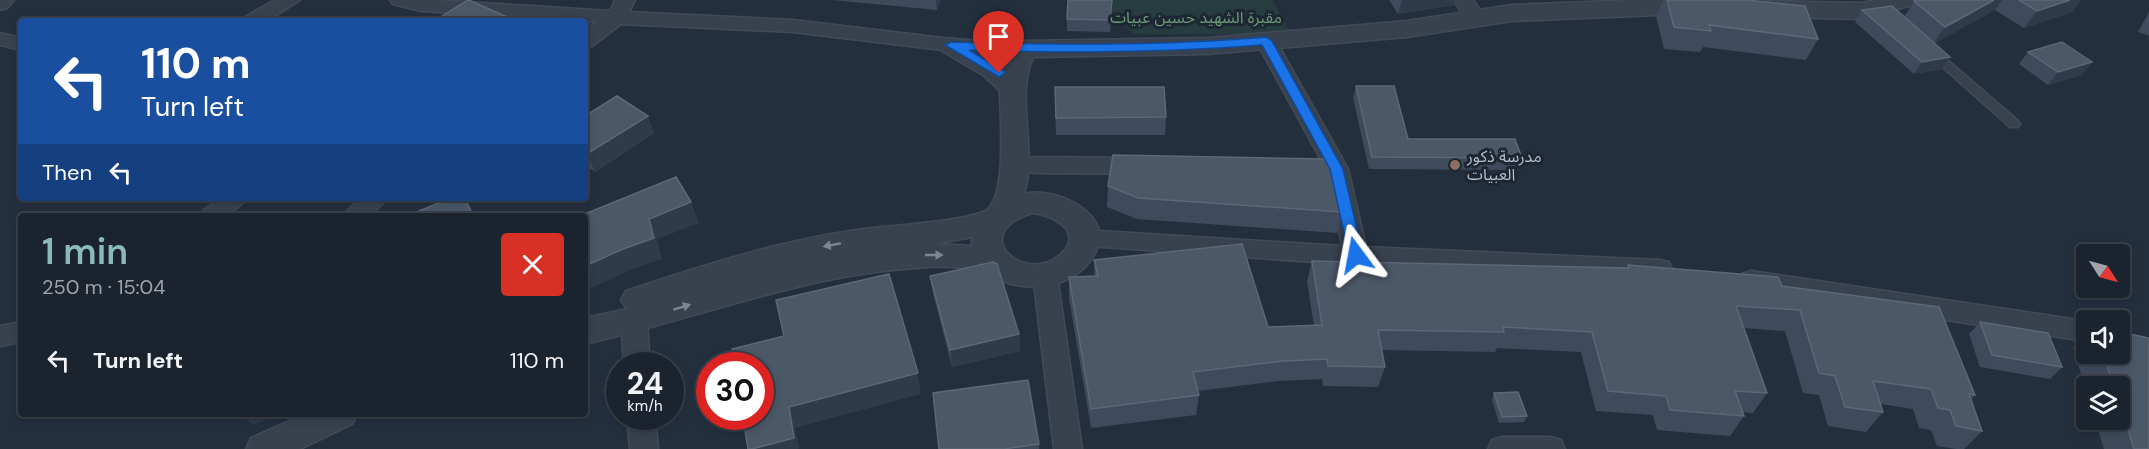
<!DOCTYPE html>
<html lang="en">
<head>
<meta charset="utf-8">
<style>
  :root { --surface:#1b232e; --page:#282f3a; --text:#f1f3f6; --muted:#a0a4aa; --line:#39404a; --accent:#8bbbb9 }
  body { margin:0; font-family:"DM Sans","Noto Sans Arabic",sans-serif; background:var(--page); color:var(--text); height:100vh; display:flex; flex-direction:column; font-size:22px; white-space:nowrap }
  * { box-sizing:border-box; margin:0 }
  p { font-size:20px; color:var(--muted) }
  .icon { flex:none; width:33px; height:33px; fill:none; stroke:currentColor; stroke-width:2; stroke-linecap:round; stroke-linejoin:round }
  .map { position:relative; flex:1; overflow:hidden }
  .details { position:absolute; left:18px; top:213px; width:570px; height:204px; display:flex; flex-direction:column; background:var(--surface); border-radius:6px; box-shadow:0 3px 9px #0003,0 0 0 2px var(--line) }
  .details>* { flex:none }
  .banner { position:absolute; left:18px; top:18px; width:570px; height:183px; border-radius:6px; box-shadow:0 3px 9px #0003,0 0 0 2px var(--line); background:#1a4fa0; color:#fff; overflow:hidden }
  .needle { width:39px; rotate:126deg }
  .tools { position:absolute; left:2076px; top:244px; display:grid; gap:12px }
  .tools a { display:grid; place-items:center; width:54px; height:54px; border-radius:6px; background:var(--surface); box-shadow:0 3px 9px #0003,0 0 0 2px var(--line); font-size:30px }
  .speed { position:absolute; left:606px; top:352px; display:flex; gap:12px; font-size:30px; font-weight:700; text-align:center }
  .speed>* { display:grid; place-content:center; width:78px; height:78px; border-radius:50%; background:var(--surface); box-shadow:0 3px 9px #0003,0 0 0 2px var(--line); line-height:1 }
  .speed small { font-size:15px; font-weight:400 }
  .speed .limit { border:9px solid #d22; background:#fff; color:#111 }
  .pin { position:absolute; display:grid; place-items:center; width:51px; height:51px; color:#fff; margin:-62px -26px; border-radius:50% 50% 50% 0; rotate:-45deg; box-shadow:0 0 6px #0007 }
  .pin .icon { rotate:45deg }
  .me { position:absolute; width:66px; margin:-33px; rotate:347deg; stroke-linejoin:round; filter:drop-shadow(0 0 4px #0008) }
  .turn { display:flex; align-items:center; gap:21px; height:126px; padding:0 24px; font-size:27px }
  .turn .icon { width:78px; height:78px; stroke-width:2.5 }
  .turn b { display:block; font-size:42px; line-height:51px }
  .then { display:flex; align-items:center; height:57px; padding:0 24px; background:#0003; gap:12px; font-size:22px }
  .round { display:grid; place-items:center; flex:none; width:63px; height:63px; border-radius:6px; background:var(--page) }
  .headline { display:flex; align-items:center; justify-content:space-between; height:102px; padding:0 24px }
  h1 { font-size:36px; font-weight:600; line-height:45px; color:var(--accent) }
  ul { padding:0; list-style:none }
  li { display:flex; align-items:center; gap:18px; height:90px; padding:0 24px }
  li div { flex:1 }
  li b { display:block; font-size:22px }
  li em { font-style:normal }
  .map>svg:first-child { display:block }
  .green { fill:#263c3f }
  .lines { fill:none; stroke-linecap:round; stroke-linejoin:round }
  .service-casing { stroke:#414a57; stroke-width:3 }
  .minor-casing { stroke:#414a57; stroke-width:3 }
  .tertiary-casing { stroke:#414a57; stroke-width:3 }
  .service { fill:#38414e; fill-rule:evenodd }
  .minor { fill:#38414e; fill-rule:evenodd }
  .tertiary { fill:#38414e; fill-rule:evenodd }
  .wall { fill:#3f4b5c }
  .shaded-wall { fill:#2f3b4b }
  .building { fill:#4b5868; stroke:#5c6777; stroke-width:1.5 }
  .oneway { fill:#7c8592 }
  .route { fill:#1a73e8; stroke:#114b97; stroke-width:1.5 }
  .education-dot { fill:#8d6e63; stroke:#1d2633; stroke-width:2 }
  .labels { text-anchor:middle; stroke-width:6; stroke-linejoin:round; paint-order:stroke }
  .park-label { font-size:16px; fill:#6b9a76; stroke:#1d2633 }
  .poi-label { font-size:16px; fill:#b4bcc9; stroke:#1d2633; text-anchor:start }
</style>
</head>
<body>
<div class="map">
<svg width="2149" height="449" viewBox="0 0 2149 449">
  <rect width="100%" height="100%" fill="#242f3e"/>
  <path class="green" d="M1102 0H1273L1291 34H1134Z"/>
  <g class="lines">
    <defs>
      <path id="service" d="M1934 51 1938 52 2018 121 2020 124 2018 127H2010L1930 56 1929 54 1930 52Z"/>
      <path id="minor" d="M0 0H14L7 8 0 10Z
        M275 0H300L267 21H242L245 17Z
        M390 0H435L610 11 615 0H635L629 12 793 20 951 39 1024 43 1031 44 1034 49 1031 54 1024 55 951 51 793 32 621 24 592 46 585 47V31L597 22 421 11 393 4Z
        M1453 0H1473L1486 19 1483 23H1469Z
        M0 33 21 38V50L0 45Z
        M1266 35 1273 36 1276 41 1348 169 1366 247 1660 260 1669 262 1672 269 1669 276 1660 278 1356 265 1075 245 1072 239 1075 233 1084 230 1342 246 1326 169 1256 41 1259 36Z
        M1034 157 1143 158 1151 160 1154 166 1151 172 1143 174 1034 173 1026 171 1023 165 1026 159Z
        M220 198H248L228 216H200L204 210Z
        M360 198H388L370 216H342Z
        M1045 266 1054 268 1057 275 1082 449H1054L1033 275 1036 268Z
        M1751 271 2086 321V341L1751 291 1742 288 1738 281 1742 274Z
        M634 312 643 315 647 322 650 366H624L621 322 625 315Z
        M21 322V342L0 346V326Z
        M627 417H655L658 449H630Z
        M1502 437H1551L1561 440 1565 449H1488L1492 440Z"/>
      <path id="tertiary" d="M1635 0H1700L1709 3 1712 8 1709 13 1512 21 1407 37 1208 54 1033 57C1015 99 1038 150 1024 194 1052 186 1113 212 1097 249 1082 283 1042 293 1008 283 998 280 990 273 979 271 959 266 937 266 916 268 802 275 696 319 585 344V318L627 309 621 300 626 291C710 263 794 236 882 227 901 225 979 220 989 208 1007 188 1000 118 1000 91L983 75 942 51 938 45 942 39C963 34 987 53 1004 65L1015 43 1024 41 1208 38 1407 21 1512 5ZM1033 213C1052 215 1084 231 1062 253 1027 288 964 233 1033 213ZM972 237V246L935 244Z
        M1875 0H1915L1912 5 1862 19 1766 17 1757 14 1754 9 1757 4 1766 1 1862 3Z
        M305 414H357L352 424 300 449H246L251 438Z"/>
    </defs>
    <use href="#service" class="service-casing"/>
    <use href="#minor" class="minor-casing"/>
    <use href="#tertiary" class="tertiary-casing"/>
    <use href="#service" class="service"/>
    <use href="#minor" class="minor"/>
    <use href="#tertiary" class="tertiary"/>
  </g>
  <path class="wall" d="M832 0H941L937 10Z
    M1112 0 1110 32 1067 31V19Z
    M1389 0H1455L1454 5 1398 14Z
    M1663 0H1747L1818 39 1806 60 1703 47 1700 52 1664 49 1656 16Z
    M1915 0H2081L2072 12 2024 28 1995 10 1935 43 1942 69 1914 74 1855 22 1862 10 1904 17Z
    M2149 12V36L2138 32Z
    M2028 52 2092 62 2082 75 2048 85 2019 64Z
    M1356 86 1408 139 1522 158 1517 170 1369 169 1353 98Z
    M1055 87 1166 117 1165 135H1056Z
    M585 116 654 133 595 172 585 165Z
    M1108 186 1342 212 1337 233 1137 219 1107 207Z
    M1094 260 1268 327 1314 325 1307 282 1312 261 1627 268 1628 265 1782 286 1975 395 1971 400 1982 431 1964 449H1956L1937 446 1931 430 1919 428 1913 409 1881 404 1883 412 1866 432 1828 426 1819 395 1803 393 1785 331 1744 328 1767 393 1753 413 1743 412 1744 416 1730 436 1657 430 1653 415 1596 411 1581 352 1497 348 1495 352 1382 350 1385 367 1378 387 1323 386 1322 379 1278 381 1198 391 1199 395 1196 415 1091 428 1069 298V277L1094 276Z
    M930 276 1019 334 1020 351 952 367 933 293Z
    M1980 322 2062 367 2050 379 1980 367 1969 334Z
    M2086 334V354H2120L2149 449H2104L2095 420H2120V387H2086V391L2073 347Z
    M1494 393 1527 416 1524 422 1499 423 1492 399Z
    M1039 444V449H939Z"/>
  <path class="shaded-wall" d="M936 0H941L937 10Z
    M1402 0H1455L1454 5 1398 14Z
    M1994 0H2002L1995 10 1933 44 1945 27Z
    M2070 0H2081L2072 12 2024 28 2037 11Z
    M507 17 509 21H501Z
    M1950 57 1942 69 1914 74 1922 62Z
    M2092 62 2082 75 2048 85 2058 72Z
    M648 116 654 133 595 172 587 154Z
    M465 198H466L475 216H473Z
    M691 202 699 223 657 239 662 259 632 269 585 291V266L649 219Z
    M1019 334 1020 351 952 367 950 350Z
    M918 373 921 394 795 428 799 449H752L789 407Z
    M242 414H278L253 425Z"/>
  <path class="building" d="M468 0H469L507 17 501 21H434Z
    M1068 0H1112L1110 20 1067 19Z
    M1667 0H1747L1805 6 1818 39 1709 25 1711 31 1674 27Z
    M1915 0H1994L1945 27 1914 1Z
    M2019 0H2070L2037 11Z
    M1892 6 1950 57 1922 62 1862 10Z
    M2062 42 2092 62 2058 72 2028 52Z
    M1356 86H1394L1408 139H1515L1522 158 1372 157Z
    M1055 87H1164L1166 117 1056 118Z
    M617 96 648 116 587 154 585 153V116Z
    M1113 155 1324 159 1332 165 1342 212 1138 198 1108 186Z
    M676 177 691 202 649 219 654 238 623 249 585 266V216H580Z
    M451 198H465L473 216H414L419 211Z
    M1242 244 1268 327 1322 325 1312 261 1629 268 1628 265 1778 277 1782 286 1939 307 1975 395 1969 394 1982 431 1956 426 1950 410 1938 408 1931 389 1873 381 1883 412 1845 407 1835 376 1819 373 1800 310 1736 306 1767 393 1735 391 1744 416 1670 410 1666 396 1608 391 1592 332 1503 327 1504 332 1378 330 1385 367 1328 366 1327 359 1283 361 1193 372 1199 395 1091 409 1069 277 1098 276 1094 260Z
    M993 262 997 264 1019 334 950 350 930 276Z
    M889 274 918 373 789 407 794 438 752 449H748L743 417H760V366H734L732 349 784 336 776 300Z
    M1980 322 2048 333 2062 367 1992 355Z
    M2120 332 2149 338V449H2134L2120 403V387H2114L2103 354H2120Z
    M1028 380 1039 444 1004 449H939L933 393Z
    M1518 392 1527 416 1502 417 1494 393Z"/>
  <defs><path id="oneway-solid" d="M-6-.8H1V-3.2L6.5 0L1 3.2V.8H-6Z" transform="scale(1.5)"/></defs>
  <g class="oneway">
    <use href="#oneway-solid" transform="translate(832 245) rotate(170)"/>
    <use href="#oneway-solid" transform="translate(934 255)"/>
    <use href="#oneway-solid" transform="translate(682 307) rotate(-17)"/>
  </g>
  <path class="route" d="M1266 37 1272 41 1343 169 1363 255 1361 259 1356 261 1349 255 1330 169 1262 45C1165 53 1067 53 969 50L1003 70 1005 73 999 77 945 45 951 42C1056 45 1161 46 1266 37Z"/>
  <circle class="education-dot" cx="1455" cy="165" r="6"/>
  <g class="labels">
    <g class="park-label">
      <text x="1196" y="23">مقبرة الشهيد حسين عبيات</text>
    </g>
    <g class="poi-label">
      <text x="1467" y="162">مدرسة ذكور<tspan x="1467" dy="18">العبيات</tspan></text>
    </g>
  </g>
</svg>
<div class="tools">
<a><svg class="needle" viewBox="-14 -14 28 28"><path d="M0-13l5 13h-10z" fill="#e53935"/><path d="M0 13l5-13h-10z" fill="#a0a4aa"/></svg></a>
<a><svg class="icon" aria-label="sound" viewBox="0 0 24 24"><path d="M4 9h4l5-4v14l-5-4H4zM17 9q2 3 0 6"/></svg></a>
<a><svg class="icon" aria-label="layers" viewBox="0 0 24 24"><path d="M12 4l9 5-9 5-9-5zM3 14l9 5 9-5"/></svg></a>
</div>
<div class="speed"><div>24<small>km/h</small></div><div class="limit">30</div></div>
<div class="pin" style="left:999px;top:73px;background:#d93025"><svg class="icon" aria-label="arrive" viewBox="0 0 24 24"><path d="M6 21V4h12l-3 4 3 4H6"/></svg></div>
<svg class="me" style="left:1356px;top:255px" viewBox="-20 -20 40 40"><path d="M0-17L14 15 0 8-14 15z" fill="#1a73e8" stroke="#fff" stroke-width="4"/></svg>
<div class="banner">
<div class="turn"><svg class="icon" aria-label="left" viewBox="0 0 24 24"><path d="M17 20v-9H6M10 6l-5 5 5 5"/></svg><div><b>110 m</b>Turn left</div></div>
<div class="then">Then<svg class="icon" aria-label="left" viewBox="0 0 24 24"><path d="M17 20v-9H6M10 6l-5 5 5 5"/></svg></div>
</div>
<section class="details">
<div class="headline"><div><h1>1 min</h1><p>250 m · 15:04</p></div><a class="round" style="background:#d93025;color:#fff"><svg class="icon" aria-label="close" viewBox="0 0 24 24"><path d="M6 6l12 12M18 6L6 18"/></svg></a></div>
<ul>
<li><svg class="icon" aria-label="left" viewBox="0 0 24 24"><path d="M17 20v-9H6M10 6l-5 5 5 5"/></svg><div><b>Turn left</b></div><em>110 m</em></li>
</ul>
</section>
</div>
</body>
</html>
